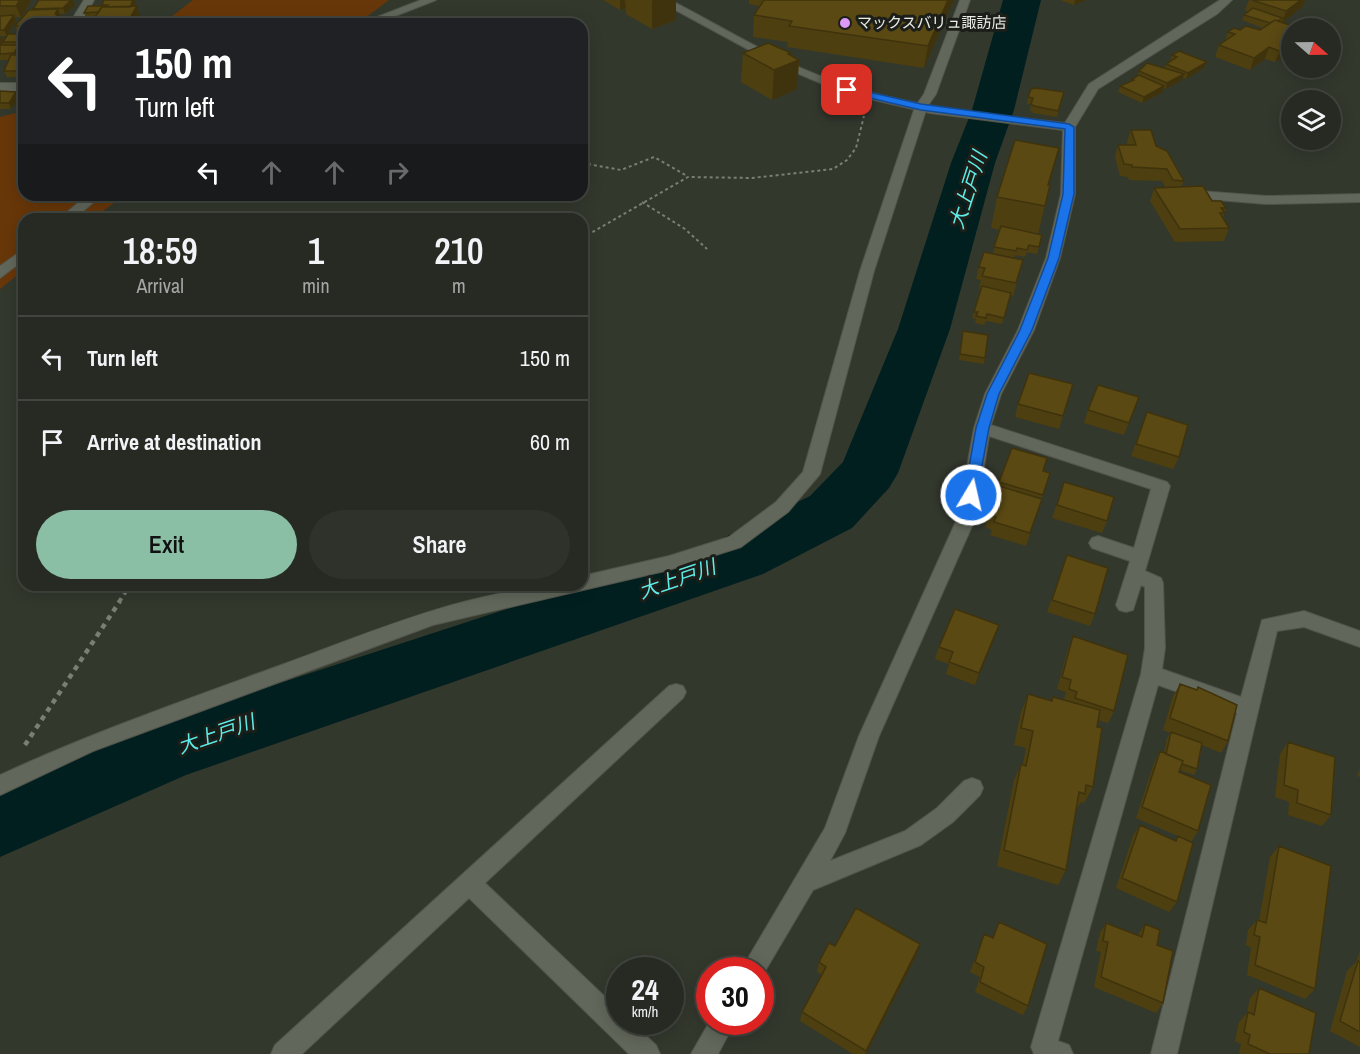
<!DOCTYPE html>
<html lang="en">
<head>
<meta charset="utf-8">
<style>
  :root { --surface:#262a22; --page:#2e322a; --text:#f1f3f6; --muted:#a4a7a5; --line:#424640; --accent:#8abfa5 }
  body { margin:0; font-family:"Archivo Narrow","Noto Sans JP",sans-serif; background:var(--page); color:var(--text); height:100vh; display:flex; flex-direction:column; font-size:22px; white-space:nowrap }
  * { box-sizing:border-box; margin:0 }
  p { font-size:20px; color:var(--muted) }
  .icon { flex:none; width:33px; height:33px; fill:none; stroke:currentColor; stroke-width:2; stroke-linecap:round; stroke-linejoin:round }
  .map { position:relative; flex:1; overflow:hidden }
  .drawer { position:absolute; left:18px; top:213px; width:570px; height:378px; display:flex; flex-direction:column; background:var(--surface); border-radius:18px; box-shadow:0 3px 15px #0003,0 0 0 2px var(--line) }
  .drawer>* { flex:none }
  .guide { position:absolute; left:18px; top:18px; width:570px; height:183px; border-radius:18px; box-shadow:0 3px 15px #0003,0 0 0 2px var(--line); background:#202124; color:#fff; overflow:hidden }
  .needle { width:39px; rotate:110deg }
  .fabs { position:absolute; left:1281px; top:18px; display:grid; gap:12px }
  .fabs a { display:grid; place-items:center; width:60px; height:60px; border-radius:50%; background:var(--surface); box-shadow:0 3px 15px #0003,0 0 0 2px var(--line); font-size:30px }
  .speed { position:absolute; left:606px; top:957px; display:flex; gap:12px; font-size:30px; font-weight:700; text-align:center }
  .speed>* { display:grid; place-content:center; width:78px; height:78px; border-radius:50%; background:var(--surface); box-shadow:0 3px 15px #0003,0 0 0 2px var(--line); line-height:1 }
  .speed small { font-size:15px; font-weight:400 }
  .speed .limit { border:9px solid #d22; background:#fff; color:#111 }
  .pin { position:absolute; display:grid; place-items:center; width:51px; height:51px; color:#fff; margin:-26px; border-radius:12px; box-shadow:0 3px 9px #0006 }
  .me { position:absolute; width:66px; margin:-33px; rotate:9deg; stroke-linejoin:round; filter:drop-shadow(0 0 4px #0008) }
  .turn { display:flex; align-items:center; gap:21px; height:126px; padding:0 18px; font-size:27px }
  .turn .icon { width:78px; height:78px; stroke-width:2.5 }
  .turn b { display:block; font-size:42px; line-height:51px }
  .lanes { display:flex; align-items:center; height:57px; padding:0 18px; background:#0003; justify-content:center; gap:30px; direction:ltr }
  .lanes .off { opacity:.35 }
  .eta { display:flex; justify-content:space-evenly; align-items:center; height:102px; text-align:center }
  .eta b { font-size:36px; font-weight:600; line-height:42px }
  .action { display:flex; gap:12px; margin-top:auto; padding:12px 18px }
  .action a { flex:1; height:69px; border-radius:36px; background:var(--accent); color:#111; font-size:24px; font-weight:600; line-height:69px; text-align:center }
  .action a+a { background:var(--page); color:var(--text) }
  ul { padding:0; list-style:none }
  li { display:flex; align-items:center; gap:18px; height:84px; padding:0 18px; border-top:2px solid var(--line) }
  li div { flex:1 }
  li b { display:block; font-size:22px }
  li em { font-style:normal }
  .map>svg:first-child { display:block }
  .green { fill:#683709 }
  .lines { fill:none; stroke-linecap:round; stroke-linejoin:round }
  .river { fill:#011f1f; fill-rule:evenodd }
  .lane-casing { stroke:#51544b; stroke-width:2 }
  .street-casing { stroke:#51544b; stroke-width:2 }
  .path-far2 { stroke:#7b7e75; stroke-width:2; stroke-dasharray:3 3; stroke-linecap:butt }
  .path-far1 { stroke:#7b7e75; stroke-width:4; stroke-dasharray:4.5 4.5; stroke-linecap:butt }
  .path { stroke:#7b7e75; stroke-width:4.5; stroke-dasharray:5 5; stroke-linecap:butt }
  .lane { fill:#62675b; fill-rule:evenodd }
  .street { fill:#62675b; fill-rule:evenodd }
  .wall { fill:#4d3f10 }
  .shaded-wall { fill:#3f330d }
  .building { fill:#5a4913; stroke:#3f330d; stroke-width:1.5 }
  .route { fill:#1a73e8; stroke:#114b97; stroke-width:1.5 }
  .poi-dot { fill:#dc99f5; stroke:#1c1e19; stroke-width:2 }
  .labels { text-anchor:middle; stroke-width:6; stroke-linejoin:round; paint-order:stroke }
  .far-poi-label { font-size:15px; fill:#e9ebe4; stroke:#1c1e19; text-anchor:start }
  .water-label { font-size:20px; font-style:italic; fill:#5dece8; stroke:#1c1e19 }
</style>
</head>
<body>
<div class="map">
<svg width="1360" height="1054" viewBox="0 0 1360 1054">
  <rect width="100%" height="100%" fill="#33382d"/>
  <path class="green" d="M193 0H389L357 24H162Z
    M24 111V195H125L92 219H24V270L0 289V117Z"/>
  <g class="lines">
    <path class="river" d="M1003 0H1041L1014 110 995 163 950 329 898 473 889 488 852 528 763 574 186 775 0 857V788L163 721 719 540 810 496 843 462 898 329 951 163 972 110Z"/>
    <defs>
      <path id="lane" d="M960 0H970L936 94 927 107 874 271 820 474 788 512 741 547 669 570 433 625 93 751 0 795V775C93 732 188 699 284 664 380 629 479 585 582 585V576L669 556 729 537 776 502 803 472 860 271 915 107 924 94Z
        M1186 190 1266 196 1360 194V202L1266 204 1181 197 1179 194Z
        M676 684 683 686 686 692 683 698 485 883 620 1011V1022H631L656 1045 660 1054H629L469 898 302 1054H271L275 1045 669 686Z"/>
      <path id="street" d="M84 0H94L81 24H69Z
        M421 0H436L375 24H359Z
        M657 0H670C723 27 774 60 831 80 906 107 986 114 1065 123L1089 84 1220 0H1232L1217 14 1098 89 1075 127V194L1060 258 1034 330 1001 394 991 425 1167 482 1170 486 1145 571 1161 578 1163 583 1165 648 1162 669 1241 697 1262 620 1304 611 1360 631V647L1304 627 1277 631 1177 1054H1151L1237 713 1158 685 1058 1041 1069 1045 1073 1054H1034L1031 1047 1141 674 1145 648V587L1141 585 1133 610 1126 612 1119 610 1116 605 1130 561 1092 548 1089 543 1092 538 1098 536 1134 548 1151 489 989 436 976 517 879 736 845 833 830 861 905 831 937 808 964 781 972 778 980 781 983 788 980 795 953 822 921 845 813 890 761 978 760 970H741L825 828 859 736 958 517 974 428 985 394 1018 330 1046 258 1061 194 1063 130 930 113 844 93 773 63Z
        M0 83H24V91H0Z
        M87 195H102L74 219H59Z
        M24 249V260L0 278V266Z
        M710 1021 735 1022 718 1054H691Z"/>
    </defs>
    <use href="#lane" class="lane-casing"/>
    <use href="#street" class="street-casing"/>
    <path class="path-far2" d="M582 163 621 170 654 157 687 176
      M642 202 685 229 707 249
      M582 238 688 177 752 178 833 169 847 160 856 148 864 116"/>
    <path class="path-far1" d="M119 602 130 585"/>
    <path class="path" d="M25 745 120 601"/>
    <use href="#lane" class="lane"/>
    <use href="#street" class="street"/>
  </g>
  <path class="wall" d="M0 0 31 1 21 17H15L16 21 7 36H1L3 41 18 34 15 26 29 10 75 5 65 14H60L62 20 61 22 62 24H24V48H21L22 51 19 55H24V77H7L4 71 9 60H0Z
    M603 0H676V20L652 29 626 14V8L620 10Z
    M749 0H954L924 68 787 47 788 42 753 37 754 15 759 6 749 4Z
    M1060 0H1086L1074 5Z
    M1249 0H1306L1303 6 1282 23 1292 28V48L1282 54 1281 58 1275 62 1265 59 1250 70 1215 57 1219 45 1225 41 1228 32 1240 30H1260L1263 28 1242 20 1244 15 1248 12 1245 10Z
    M136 4 135 6 141 18 138 23 139 24H91L94 18 87 19 84 13 102 6V5Z
    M743 53H791V55L799 60 797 89 772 100 741 82Z
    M1172 55 1207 62 1204 68 1186 79 1182 77V80L1166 89 1164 88 1163 92 1142 103 1118 92 1120 86 1131 82 1132 79 1138 76 1139 71 1165 68 1166 64 1170 61Z
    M0 91 19 98 11 109H0Z
    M1064 92 1057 117 1033 113 1030 110 1031 104H1027L1028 97Z
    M1131 130 1156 146 1184 181 1181 187 1226 208 1223 218 1229 228 1224 241 1175 242 1150 201 1154 188H1166L1162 181 1129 180 1128 177 1120 176 1115 157 1118 145H1128L1127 142Z
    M1049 185H1050L1038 234 1042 235 1037 254 1027 252 1025 257 1015 255 1014 258 993 253 1000 230 991 228 997 197Z
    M1023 260 1013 296 1011 295 1002 324 986 321 984 325 975 323 976 319 972 318 981 289H979L981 280 976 279 979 267Z
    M963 331 985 358 984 364 959 360Z
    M1139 397 1124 435 1084 423 1088 410Z
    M1018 404 1063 416 1059 429 1015 417Z
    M1147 412 1179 457 1173 469 1131 456Z
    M1043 471 1050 473 1026 546 990 535 992 530 985 527 999 482Z
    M1064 482 1107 521 1102 533 1052 518Z
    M1067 555 1095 614 1090 626 1047 612Z
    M999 625 975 685 946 674 949 664 935 659 939 647Z
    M1073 636 1114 711 1108 723 1098 720 1093 787 1084 803 1081 802 1076 810 1066 870 1058 885 997 866 1014 780 1021 764H1023L1026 748 1014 745 1021 712 1028 694 1052 701 1053 697 1064 700 1066 692 1057 689 1068 649Z
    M1180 684 1196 690 1198 687 1228 741 1221 753 1202 745 1197 769 1194 775 1180 770 1179 772 1198 831 1191 842 1177 902 1169 912 1116 888 1133 836 1140 825 1175 841 1178 836 1136 818 1154 763 1160 751 1164 753 1167 738 1170 733 1163 730 1173 696Z
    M1288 742 1331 815 1322 826 1288 815 1289 802 1275 797 1280 754Z
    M1360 769V777L1357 776Z
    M1279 846 1315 989 1305 999 1247 975 1251 948 1246 945 1248 930 1257 920 1259 921 1270 857Z
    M999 922 1028 1006 1023 1015 975 992 980 977 970 972 984 934 992 938Z
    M1106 923 1138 935 1145 924 1157 945 1163 1003 1156 1013 1094 987 1101 952 1096 951 1100 933Z
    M835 946 917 954 866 1054H853L800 1021 802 1012 822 975 817 972 819 962Z
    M1360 951V1047L1330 1031 1347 971 1356 962Z
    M1259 988 1309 1054H1241L1239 1053 1241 1044 1235 1041 1239 1022 1247 1013 1250 998Z"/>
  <path class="shaded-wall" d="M20 0H30L31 1 21 17 16 6Z
    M69 0H73L75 5 65 14 63 8Z
    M133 0H135L136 4 130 15 128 9Z
    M620 0H625L626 8 620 10Z
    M654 0H676V20L652 29V1Z
    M948 0H954L924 68 928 46Z
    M1075 0H1086L1074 5Z
    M1301 0H1306L1303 6 1282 23 1286 11Z
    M137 6 141 18 138 23 139 24H133L130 18Z
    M58 9 62 20 61 22 62 24H49Z
    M14 15 16 21 7 36 4 30Z
    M1 36 4 42 0 47V37Z
    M1292 39V48L1282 54 1281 58 1275 62 1282 45Z
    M19 45 22 51 16 59 14 53Z
    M1269 47 1265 59 1250 70 1254 58Z
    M791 53 790 64 799 60 797 89 772 100 774 70 788 54Z
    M1207 62 1204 68 1186 79 1188 73Z
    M1184 74 1182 80 1166 89 1167 83Z
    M1164 86 1163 92 1142 103 1144 97Z
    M16 92 19 98 11 109 9 103Z
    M1059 148 1051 178 1043 206 1048 185Z
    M999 625 995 637 975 685 979 673Z
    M920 944 917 954 866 1054H865Z"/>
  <path class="building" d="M0 0H20L16 6H0Z
    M39 0H71L63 8 33 9Z
    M104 0H133L130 7H106L108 5H102Z
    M764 0H948L928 46 789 26 792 21 754 15Z
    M1252 0H1301L1286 11Z
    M88 6H105L104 7H102L98 12 84 13Z
    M137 6 130 18H137L133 23H91L102 7Z
    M1253 8 1282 18 1278 21 1275 20 1270 23 1244 15Z
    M58 9 55 14H58L49 24H24V26H15L29 10Z
    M14 15 4 30H0V16Z
    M1275 20 1298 28H1292V39L1282 45 1285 46 1279 51 1269 47 1254 58 1219 45 1235 34 1228 32 1234 28 1240 30 1246 26 1260 30Z
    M8 34H24V42H3Z
    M768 43 791 53 788 54 799 60 774 70 743 53Z
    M0 45H19L14 53 0 54Z
    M1179 51 1207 62 1188 73 1166 64 1177 57 1172 55Z
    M11 55H24V71H4Z
    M1147 63 1184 74 1167 83 1139 71Z
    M1139 75 1164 86 1144 97 1120 86 1134 80 1132 79Z
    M1036 88 1064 92 1058 111 1034 106 1031 104 1033 98 1028 97 1031 89Z
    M0 91 16 92 9 103H0Z
    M1131 130H1151L1156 146 1167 151 1184 181 1173 180 1167 169 1132 167V165L1124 164 1118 145H1136Z
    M1015 140 1059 148 1048 185H1050L1045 206 997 197Z
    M1203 186 1212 201H1221L1226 208H1221L1225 213H1220L1229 228 1180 229 1154 188Z
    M1001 226 1042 235 1039 247 1029 245 1027 250 1017 248 1016 251 994 247Z
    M984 252 1023 260 1016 283 982 276 985 268 979 267Z
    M982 286 1011 293 1004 318 987 314 986 318 976 316 978 312H974Z
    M963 331 988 335 985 358 960 354Z
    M1029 373 1073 384 1063 416 1018 404Z
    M1098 385 1139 397 1129 423 1088 410Z
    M1147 412 1188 425 1179 457 1136 444Z
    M1012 448 1047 458 1043 471 1050 473 1043 495 999 482Z
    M1064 482 1114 497 1107 521 1057 505Z
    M999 486 1042 499 1030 533 994 522 996 517 988 515Z
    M1067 555 1108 568 1095 614 1052 600Z
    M955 609 999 625 979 673 949 662 953 652 939 647Z
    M1073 636 1128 655 1114 711 1075 698 1077 692 1069 689 1071 680 1062 677Z
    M1180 684 1197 690 1198 687 1237 705 1228 741 1170 718Z
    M1028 694 1052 701 1053 697 1100 710 1097 727 1102 728 1093 787 1086 785 1085 794 1079 792 1066 870 1004 850 1021 764 1026 766 1033 731 1021 728Z
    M1171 732 1202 743 1197 769 1182 764 1183 761 1166 754Z
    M1288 742 1335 757 1331 815 1297 803 1298 790 1284 785Z
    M1160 751 1183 761 1179 772 1211 785 1198 831 1142 807Z
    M1140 825 1176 841 1178 836 1193 843 1177 902 1122 878Z
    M1279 846 1331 866 1315 989 1255 965 1260 937 1254 935 1257 920 1266 923Z
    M856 908 920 944 866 1051 802 1012 826 967 819 962 829 943 835 946Z
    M999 922 1047 944 1028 1006 980 982 984 967 975 962 984 934 993 938Z
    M1106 923 1142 937 1145 924 1160 930 1157 945 1173 951 1163 1003 1101 977 1108 942 1103 941Z
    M1358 961 1360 962V1032L1340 1021Z
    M1259 988 1316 1013 1309 1054H1270L1248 1044 1250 1035 1244 1032 1248 1012 1254 1015Z"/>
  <path class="route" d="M847 87 921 104 1069 124 1074 127V194L1059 258 1032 330 999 394 989 428 976 498H966L964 495 976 428 987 394 1020 330 1048 258 1063 194 1065 129 921 110 844 92V88Z"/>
  <circle class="poi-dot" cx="845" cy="23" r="6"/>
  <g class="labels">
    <g class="far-poi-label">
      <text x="857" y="28">マックスバリュ諏訪店</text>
    </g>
    <g class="water-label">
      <text transform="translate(968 190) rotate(-72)" y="7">大上戸川</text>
      <text transform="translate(677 579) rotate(-19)" y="7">大上戸川</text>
      <text transform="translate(216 734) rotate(-19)" y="7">大上戸川</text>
    </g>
  </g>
</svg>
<div class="fabs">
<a><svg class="needle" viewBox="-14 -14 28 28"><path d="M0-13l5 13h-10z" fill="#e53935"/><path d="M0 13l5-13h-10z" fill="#a4a7a5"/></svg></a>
<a><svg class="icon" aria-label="layers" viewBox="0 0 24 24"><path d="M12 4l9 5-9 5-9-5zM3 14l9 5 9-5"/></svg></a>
</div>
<div class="speed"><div>24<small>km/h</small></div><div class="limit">30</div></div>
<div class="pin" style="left:847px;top:90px;background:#d93025"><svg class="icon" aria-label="arrive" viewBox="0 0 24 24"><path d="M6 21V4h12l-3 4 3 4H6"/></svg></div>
<svg class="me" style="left:971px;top:495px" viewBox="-20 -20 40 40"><circle r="17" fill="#1a73e8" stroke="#fff" stroke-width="3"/><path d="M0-11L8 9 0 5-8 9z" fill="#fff"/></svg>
<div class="guide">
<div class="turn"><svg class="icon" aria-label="left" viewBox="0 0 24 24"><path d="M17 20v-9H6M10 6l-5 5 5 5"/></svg><div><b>150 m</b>Turn left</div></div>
<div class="lanes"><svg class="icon" aria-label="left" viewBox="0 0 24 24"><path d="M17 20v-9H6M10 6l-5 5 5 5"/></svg><svg class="icon off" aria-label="ahead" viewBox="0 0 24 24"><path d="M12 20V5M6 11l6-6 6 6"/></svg><svg class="icon off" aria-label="ahead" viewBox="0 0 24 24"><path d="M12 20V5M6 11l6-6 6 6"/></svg><svg class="icon off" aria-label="right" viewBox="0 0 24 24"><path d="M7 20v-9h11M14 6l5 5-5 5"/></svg></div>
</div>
<section class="drawer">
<div class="eta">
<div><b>18:59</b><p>Arrival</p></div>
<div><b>1</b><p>min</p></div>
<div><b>210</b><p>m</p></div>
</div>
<ul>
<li><svg class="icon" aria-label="left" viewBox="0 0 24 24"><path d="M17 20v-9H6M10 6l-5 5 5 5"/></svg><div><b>Turn left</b></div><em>150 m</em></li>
<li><svg class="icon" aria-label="arrive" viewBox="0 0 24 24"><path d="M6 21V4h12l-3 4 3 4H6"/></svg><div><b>Arrive at destination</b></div><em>60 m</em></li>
</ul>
<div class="action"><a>Exit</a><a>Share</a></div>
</section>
</div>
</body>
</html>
